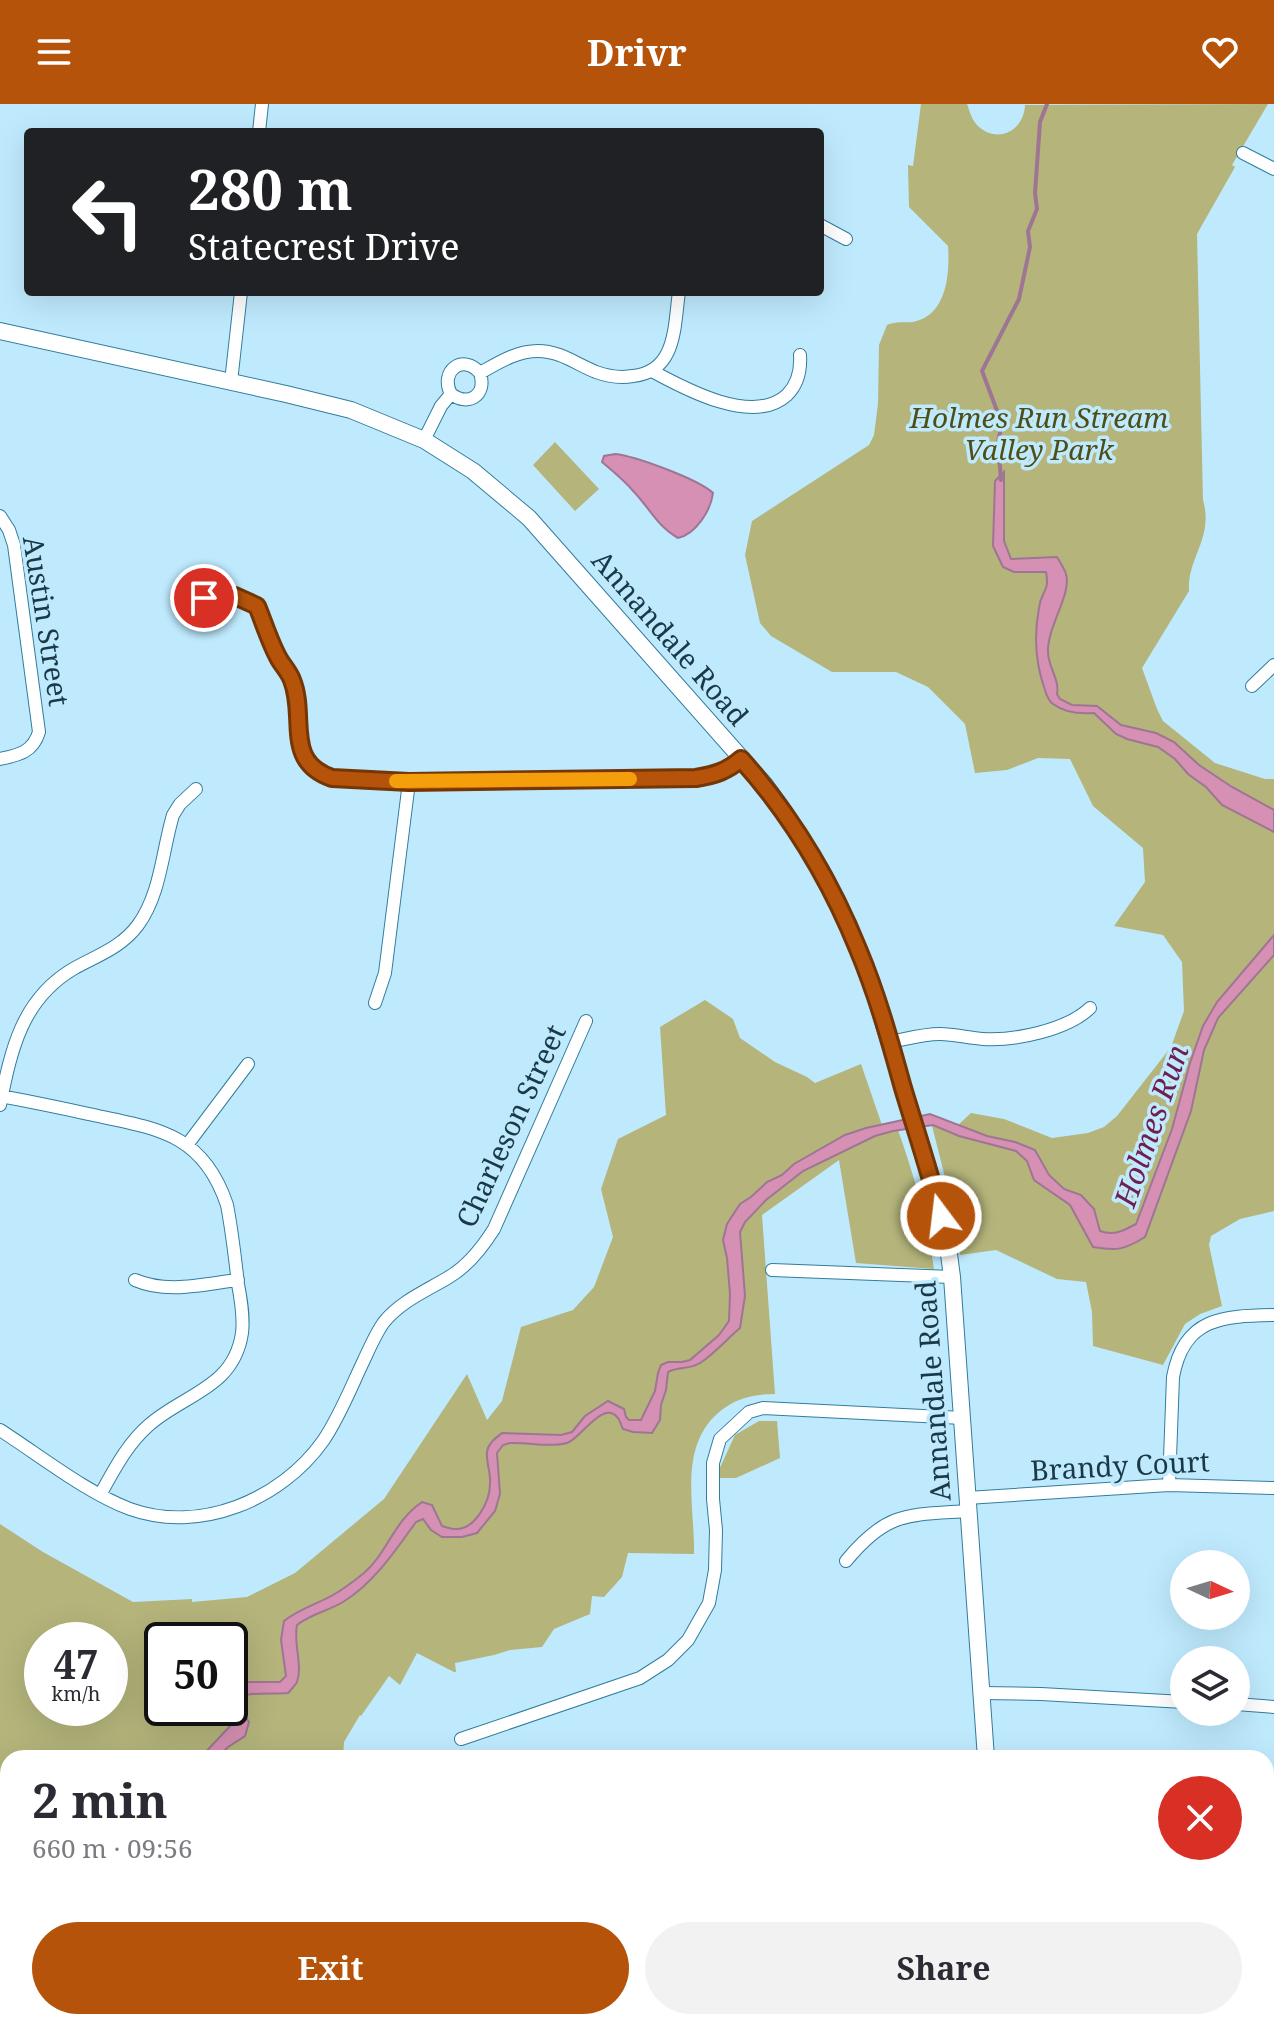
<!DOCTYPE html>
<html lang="en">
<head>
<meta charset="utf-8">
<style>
  :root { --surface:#fff; --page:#f2f2f3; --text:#2b2b33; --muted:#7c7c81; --accent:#b45309 }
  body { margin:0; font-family:"Noto Serif",serif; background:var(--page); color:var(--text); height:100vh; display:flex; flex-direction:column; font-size:30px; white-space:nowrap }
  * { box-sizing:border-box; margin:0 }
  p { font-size:26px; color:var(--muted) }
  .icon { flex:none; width:44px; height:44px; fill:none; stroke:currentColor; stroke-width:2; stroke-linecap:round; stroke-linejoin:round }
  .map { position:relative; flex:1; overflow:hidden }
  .panel { position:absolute; left:0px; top:1646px; width:1274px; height:280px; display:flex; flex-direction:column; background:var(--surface); border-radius:24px 24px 0 0; box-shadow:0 8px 32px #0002 }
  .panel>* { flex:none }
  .guide { position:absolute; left:24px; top:24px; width:800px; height:168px; border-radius:8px; box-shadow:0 8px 32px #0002; background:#202124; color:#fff; overflow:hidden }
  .needle { width:52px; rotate:94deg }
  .tools { position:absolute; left:1170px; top:1446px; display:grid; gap:16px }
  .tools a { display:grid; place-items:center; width:80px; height:80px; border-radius:50%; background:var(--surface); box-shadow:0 8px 32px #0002; font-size:40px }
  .speed { position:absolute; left:24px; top:1518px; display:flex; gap:16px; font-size:40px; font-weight:700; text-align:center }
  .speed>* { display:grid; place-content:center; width:104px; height:104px; border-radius:50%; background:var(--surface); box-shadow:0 8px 32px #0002; line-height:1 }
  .speed small { font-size:20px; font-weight:400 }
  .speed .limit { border:4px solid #111; border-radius:12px; background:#fff; color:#111 }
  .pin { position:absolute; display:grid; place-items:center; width:68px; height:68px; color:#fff; margin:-34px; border:4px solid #fff; border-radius:50%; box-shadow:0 2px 8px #0007 }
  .me { position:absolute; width:88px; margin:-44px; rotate:345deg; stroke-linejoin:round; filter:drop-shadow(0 0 6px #0008) }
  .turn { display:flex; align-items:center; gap:28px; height:168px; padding:0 32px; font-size:36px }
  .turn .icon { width:104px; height:104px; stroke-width:2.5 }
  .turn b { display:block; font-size:56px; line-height:68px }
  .round { display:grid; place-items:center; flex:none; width:84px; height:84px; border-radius:42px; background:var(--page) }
  .summary { display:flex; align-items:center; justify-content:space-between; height:136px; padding:0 32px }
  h1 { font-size:48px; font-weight:700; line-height:60px }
  .cta { display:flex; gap:16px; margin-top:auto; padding:16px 32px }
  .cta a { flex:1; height:92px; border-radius:48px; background:var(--accent); color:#fff; font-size:32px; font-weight:700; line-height:92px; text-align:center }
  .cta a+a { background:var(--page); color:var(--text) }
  header { display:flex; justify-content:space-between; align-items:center; height:104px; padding:0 32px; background:var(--accent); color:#fff; font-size:36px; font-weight:700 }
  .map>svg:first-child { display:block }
  .green { fill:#b4b47b; fill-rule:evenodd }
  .water { fill:#d690b3; stroke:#9e7693; stroke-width:2 }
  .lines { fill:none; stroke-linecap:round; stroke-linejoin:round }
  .stream { stroke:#9e7693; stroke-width:4 }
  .minor-casing { stroke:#327d9c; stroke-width:14 }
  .major-casing { stroke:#327d9c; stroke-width:18 }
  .minor { stroke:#fff; stroke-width:12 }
  .major { stroke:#fff; stroke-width:16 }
  .route-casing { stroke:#753606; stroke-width:20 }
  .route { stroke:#b45309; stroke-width:14 }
  .slow { stroke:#f59e0b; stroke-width:14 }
  .labels { text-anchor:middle; stroke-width:7; stroke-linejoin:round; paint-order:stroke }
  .park-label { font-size:28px; font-style:italic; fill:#4f4e17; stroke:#bfeafe }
  .street-label { font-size:28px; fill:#1a3947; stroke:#bfeafe }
  .water-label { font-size:30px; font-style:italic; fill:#6f1e4e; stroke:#bfeafe }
</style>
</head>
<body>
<header><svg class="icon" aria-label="menu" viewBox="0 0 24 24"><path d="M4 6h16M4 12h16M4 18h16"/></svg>Drivr<svg class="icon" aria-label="heart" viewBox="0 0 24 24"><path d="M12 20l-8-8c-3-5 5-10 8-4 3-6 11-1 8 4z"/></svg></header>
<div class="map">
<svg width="1274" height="1926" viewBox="0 0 1274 1926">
  <rect width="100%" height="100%" fill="#bfeafe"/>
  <path class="green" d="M921 0H967C970 8 972 17 979 23 999 40 1024 26 1025 1L1268 0 1232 61 1235 63 1197 130 1203 396C1214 434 1187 454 1189 487L1142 564 1157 605 1163 617 1215 659 1265 675H1274V1107L1240 1115 1211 1132 1209 1141 1222 1202 1200 1210 1185 1220 1163 1261 1093 1242 1092 1208 1086 1178 1057 1175 996 1146 960 1151 948 1085 931 1018 958 1026V1021L971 1009 1004 1015 1052 1034 1088 1029 1104 1023 1117 1012 1171 943 1184 907 1182 858 1163 831 1114 822 1145 778 1143 744 1093 702 1070 655 1038 654 1007 666 975 669 965 620 928 583 896 568H832L771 532 760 519 745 451 752 417 869 341 874 331 878 300 879 241 887 221C897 217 904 219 913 218 947 212 950 169 948 142L909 103 908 61 913 62Z
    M555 338 599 385 575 407 533 361Z
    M705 896 733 915 740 934 775 958 807 973 815 979 861 960 883 1024 898 1026C914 1071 927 1117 934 1165L856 1159 839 1056 762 1111 775 1290C753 1290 735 1294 718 1309 678 1344 695 1403 694 1450L628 1449 622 1473 604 1493 592 1492 590 1510 554 1525 542 1543 510 1546 494 1551 455 1559 456 1568H454L417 1549 400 1581 389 1572 361 1612 360 1611 344 1638 343 1654H8V1918H1105L1110 1926H0V1420L43 1448 133 1498 192 1495V1498L247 1493 295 1469 384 1395 467 1270 487 1316 502 1297 521 1223 573 1206 594 1183 613 1133 601 1085 618 1035 666 1011 660 923ZM42 1536H110V1604H42ZM162 1536H230V1604H162Z
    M759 1317H777L780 1354 736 1374H718L717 1370 735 1331Z"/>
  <path class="water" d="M615 350C635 352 698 375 713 389 711 406 696 430 678 434 658 423 650 405 635 389 625 377 614 368 602 358L604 352Z
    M1004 368V437L1011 455 1057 453C1060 458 1064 464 1066 470 1072 490 1047 523 1048 548 1048 563 1060 576 1057 590L1060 595 1072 601 1097 602 1121 621 1156 629 1174 638 1199 661 1232 683 1274 706V728L1222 701 1206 683 1188 670 1175 655 1158 643 1127 635 1116 630 1094 609C1080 610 1065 609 1053 600 1047 596 1046 589 1044 583 1035 557 1034 531 1039 504 1041 486 1050 489 1046 468H1014L1003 463 993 442 995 377Z
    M1274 831V851L1218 914 1204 946 1191 1007 1145 1133C1124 1146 1117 1147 1093 1143L1070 1101 1034 1076 1027 1057 1016 1047 959 1032 933 1021 893 1027 875 1032 803 1067 766 1096 745 1118 740 1128 745 1192 740 1224C727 1235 714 1250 700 1259 689 1266 678 1262 668 1268L666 1286 661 1301 660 1316 652 1329 633 1328 623 1325C621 1321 620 1316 617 1313 603 1296 580 1335 567 1339 550 1344 528 1338 510 1339L503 1341 497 1349 500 1390 495 1407 477 1429 462 1433H442L431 1426 423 1415 416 1418C395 1447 374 1479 343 1498 328 1507 311 1510 297 1521 293 1538 303 1562 297 1578 297 1579 289 1588 288 1589 269 1591 244 1585 230 1600V1580L236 1578H280L286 1572 281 1536 284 1517C299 1505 317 1500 333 1491 344 1485 354 1477 364 1469 388 1448 393 1418 422 1398L432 1401 442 1422C446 1423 450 1425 454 1425 475 1427 490 1397 490 1380 491 1369 486 1358 487 1348 488 1339 496 1334 502 1329L561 1331 572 1328 585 1312 608 1297 624 1305 626 1313 629 1316H641L655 1287 658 1269 661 1261 668 1258H682L690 1256 719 1231 729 1217 730 1190 727 1154 723 1136 727 1120 740 1100 751 1093 767 1078 782 1071 794 1060 845 1031 866 1024 930 1010 987 1032 1015 1038 1035 1046 1049 1071 1064 1085 1081 1091 1094 1105 1100 1127C1114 1132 1123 1127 1136 1120L1172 1025 1190 959 1203 922 1217 898Z
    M230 1603 241 1607 249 1618 245 1632 228 1643 217 1654H200L233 1619 212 1608 213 1604Z"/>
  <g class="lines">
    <path class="stream" d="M1001 376 998 338 1002 320 982 267 1019 195 1030 143 1028 127 1037 105 1035 89 1040 18 1047 0
      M665 1918 676 1926"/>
    <defs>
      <path id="minor" d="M259 28 262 0
        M1243 49 1274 65
        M820 121 846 135
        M652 267C685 285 753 322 787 291 798 280 801 266 800 251
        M480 269C498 259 516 247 538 247 560 247 576 260 596 268 607 272 621 274 633 272 677 267 674 222 679 188
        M231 278 241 188
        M451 290C439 267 463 249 480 269
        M451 290C469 303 487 291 480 269
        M424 336 441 302 451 290
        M0 412 9 426 14 441 39 628C33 648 19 651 0 655
        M204 494 235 492 257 502 279 555 287 565 293 579 296 592 299 638 304 651 313 664 322 670 332 674 356 676 415 678 696 674C715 671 727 667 741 655
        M1252 582 1274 561
        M375 899 385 869 409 678
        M890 938C906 935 923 930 940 930 954 930 969 934 983 935 1015 937 1067 926 1090 904
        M0 992C33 998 65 1005 98 1012 161 1025 204 1032 227 1101 232 1127 235 1153 238 1180 241 1196 244 1213 242 1229 234 1284 184 1290 149 1321 127 1340 114 1366 100 1391
        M0 1001C11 947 21 896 73 865 96 852 121 844 138 821 161 789 162 748 173 711L180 700 196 685
        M187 1041 248 960
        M772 1166 952 1173
        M135 1176C167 1190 204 1180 238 1176
        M0 1326C39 1351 87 1389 130 1405 200 1430 281 1396 323 1337 340 1312 351 1283 364 1256 370 1243 376 1229 384 1218 401 1197 426 1187 449 1173 468 1162 482 1144 494 1125L586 917
        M1169 1381 1173 1273C1184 1213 1223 1212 1274 1211
        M967 1394 1169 1381 1274 1384
        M846 1457C887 1407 908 1411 968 1407
        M980 1589 1041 1590 1184 1598
        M1236 1600 1274 1603
        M461 1635 640 1574 668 1556 688 1536 709 1499 715 1466 716 1426 713 1395V1359L720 1335 749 1308 763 1304 963 1314"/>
      <path id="major" d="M0 227 286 290 351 306 424 336 473 367 529 414 765 681 781 703 821 766 840 803 858 845 876 894 935 1089 947 1135 952 1173 986 1654
        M1126 1918 1132 1926"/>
    </defs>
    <use href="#minor" class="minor-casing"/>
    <use href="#major" class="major-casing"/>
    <use href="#minor" class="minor"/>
    <use href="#major" class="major"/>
  </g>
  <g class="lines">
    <defs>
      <path id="route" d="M204 494 235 492 257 502C264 519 270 539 279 555 283 562 289 568 292 576 307 613 283 657 332 674L409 678 696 674C715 671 727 667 741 655 791 711 830 776 858 845 877 890 890 937 903 984 916 1027 930 1069 941 1112"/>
    </defs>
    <use href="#route" class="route-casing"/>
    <use href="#route" class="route"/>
    <path class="slow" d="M396 677 630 675"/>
  </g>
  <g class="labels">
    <g class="park-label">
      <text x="1039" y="324">Holmes Run Stream<tspan x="1039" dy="32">Valley Park</tspan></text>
    </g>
    <g class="street-label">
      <text transform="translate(46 517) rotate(81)" y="10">Austin Street</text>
      <text transform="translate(670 534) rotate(49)" y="10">Annandale Road</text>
      <text transform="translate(511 1022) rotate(-65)" y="10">Charleson Street</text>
      <text transform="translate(933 1287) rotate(-94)" y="10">Annandale Road</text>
      <text transform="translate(1120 1362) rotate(-3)" y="10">Brandy Court</text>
    </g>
    <g class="water-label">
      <text transform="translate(1152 1022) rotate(-71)" y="10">Holmes Run</text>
    </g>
  </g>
</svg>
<div class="tools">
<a><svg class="needle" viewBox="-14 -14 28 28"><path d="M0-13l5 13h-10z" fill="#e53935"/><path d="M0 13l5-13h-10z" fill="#7c7c81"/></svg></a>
<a><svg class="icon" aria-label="layers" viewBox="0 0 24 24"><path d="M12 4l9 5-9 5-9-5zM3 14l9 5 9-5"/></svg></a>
</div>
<div class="speed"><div>47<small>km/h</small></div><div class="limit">50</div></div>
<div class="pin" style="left:204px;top:494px;background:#d93025"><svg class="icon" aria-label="arrive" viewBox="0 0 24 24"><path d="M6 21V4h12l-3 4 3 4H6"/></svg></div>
<svg class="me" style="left:941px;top:1112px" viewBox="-20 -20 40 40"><circle r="17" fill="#b45309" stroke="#fff" stroke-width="3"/><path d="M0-11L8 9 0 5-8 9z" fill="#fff"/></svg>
<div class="guide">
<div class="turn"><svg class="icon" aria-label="left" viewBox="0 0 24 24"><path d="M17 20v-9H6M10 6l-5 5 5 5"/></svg><div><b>280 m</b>Statecrest Drive</div></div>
</div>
<section class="panel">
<div class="summary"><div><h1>2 min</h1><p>660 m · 09:56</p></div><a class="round" style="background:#d93025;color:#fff"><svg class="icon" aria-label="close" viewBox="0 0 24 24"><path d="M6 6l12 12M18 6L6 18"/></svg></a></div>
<div class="cta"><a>Exit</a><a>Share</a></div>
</section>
</div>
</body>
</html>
